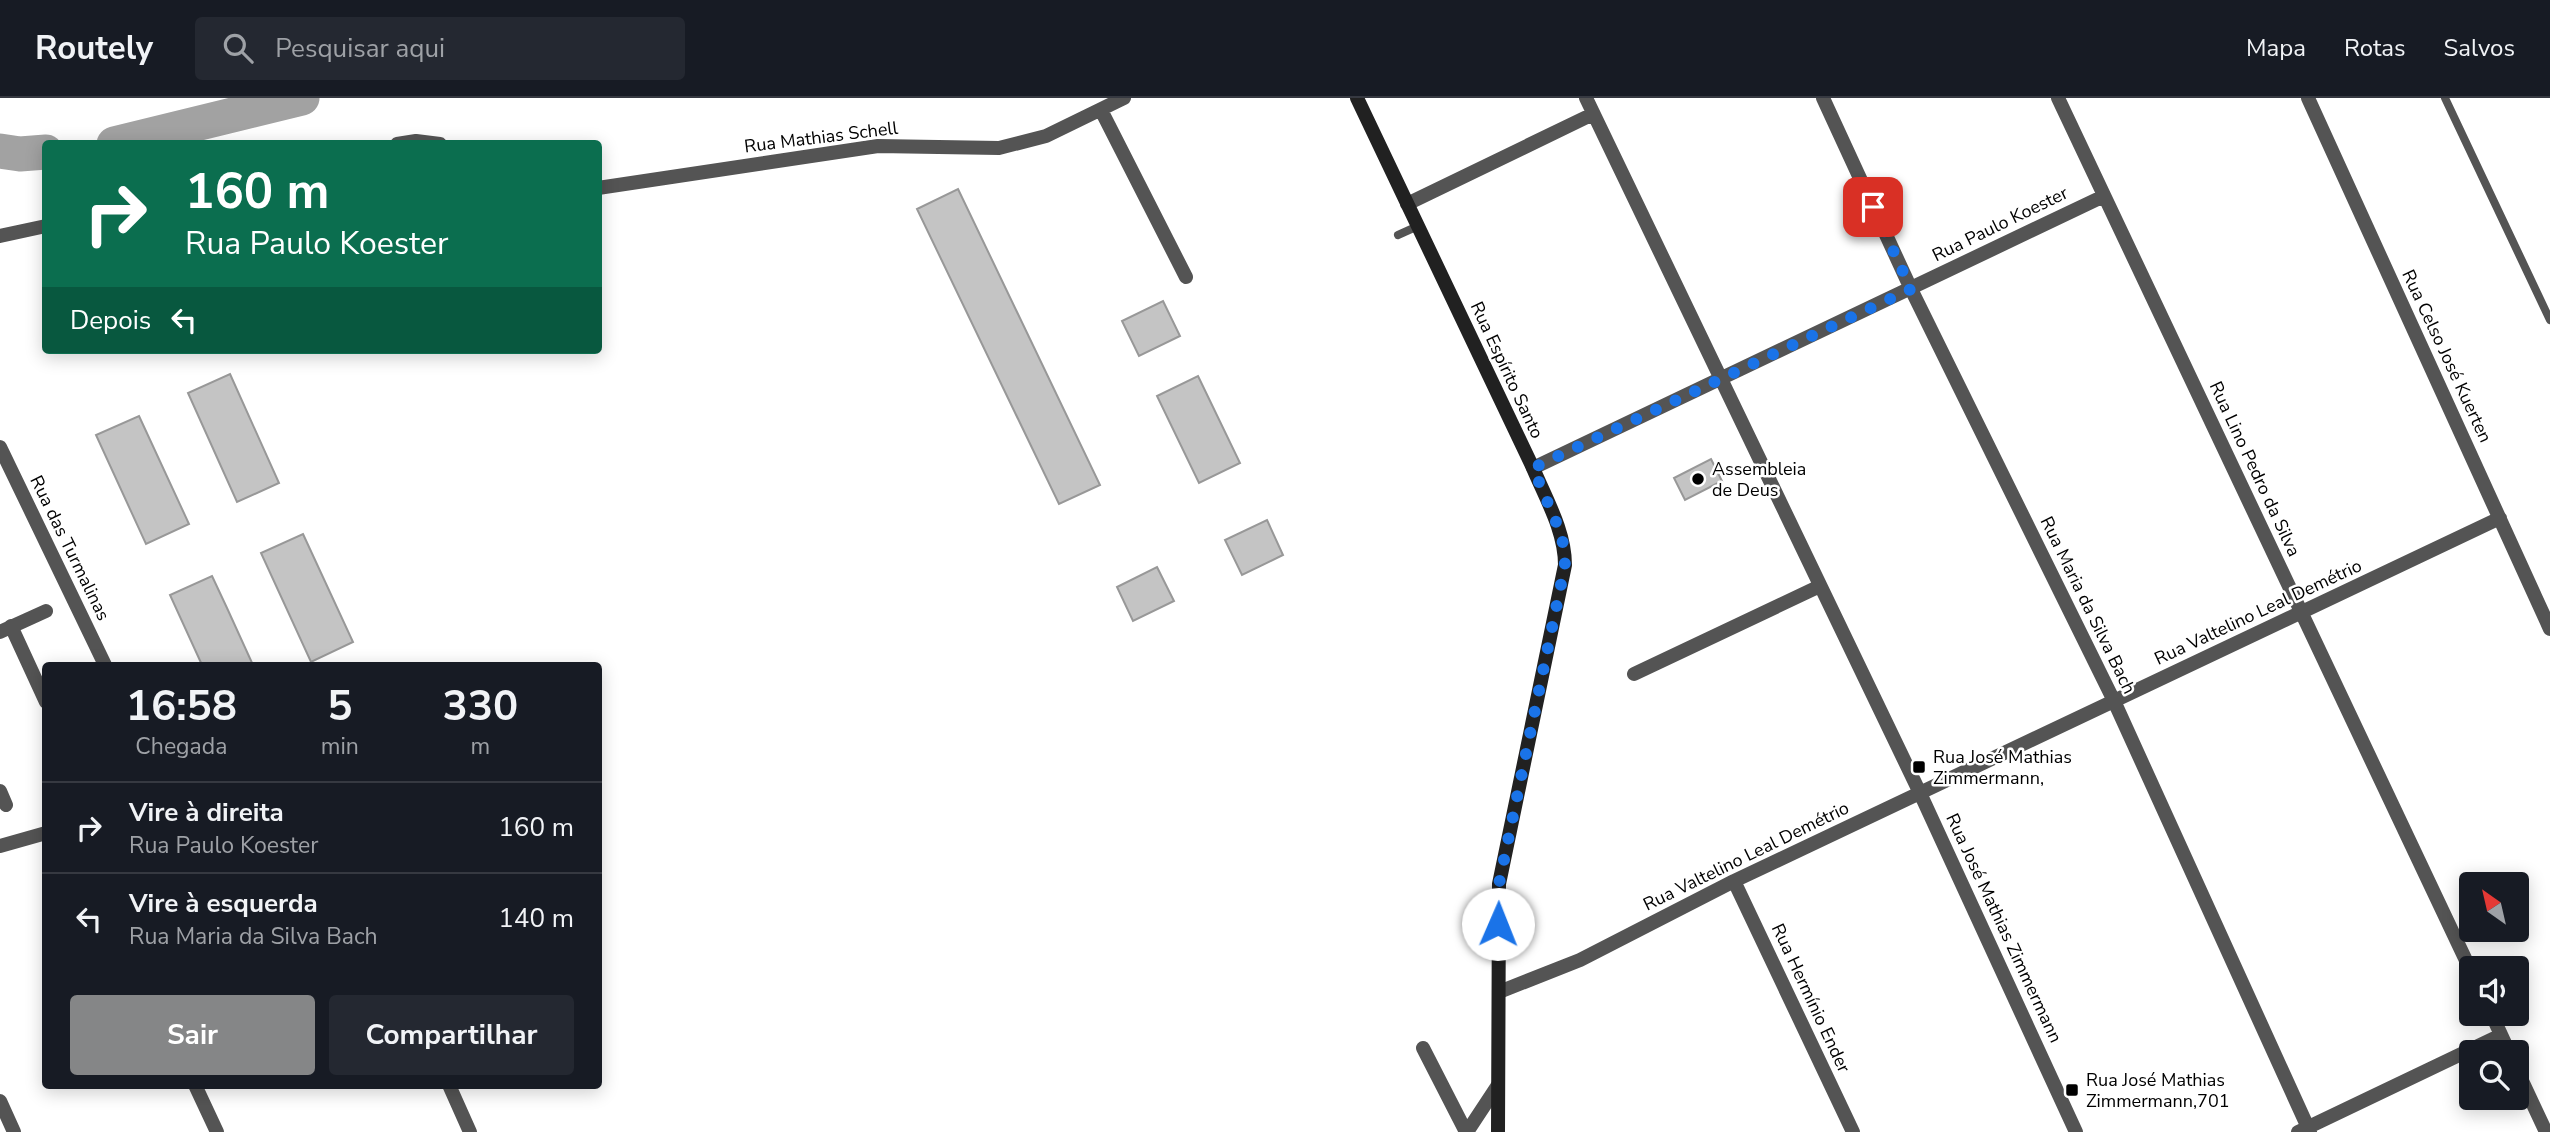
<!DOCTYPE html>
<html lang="pt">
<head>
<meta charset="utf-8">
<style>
  :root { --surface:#171b24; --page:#242831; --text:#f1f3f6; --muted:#9ea1a6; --line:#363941; --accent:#858687 }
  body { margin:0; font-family:"Nunito Sans",sans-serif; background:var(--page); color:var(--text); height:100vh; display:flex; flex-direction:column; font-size:26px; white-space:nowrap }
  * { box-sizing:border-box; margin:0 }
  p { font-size:23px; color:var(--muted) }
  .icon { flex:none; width:38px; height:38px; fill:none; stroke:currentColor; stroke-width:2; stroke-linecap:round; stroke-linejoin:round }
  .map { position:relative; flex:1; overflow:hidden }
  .panel { position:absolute; left:42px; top:564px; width:560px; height:427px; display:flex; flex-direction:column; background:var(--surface); border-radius:7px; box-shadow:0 4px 18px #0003 }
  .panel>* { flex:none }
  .hud { position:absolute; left:42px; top:42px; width:560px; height:214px; border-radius:7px; box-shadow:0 4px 18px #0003; background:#0b6e4f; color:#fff; overflow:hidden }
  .needle { width:46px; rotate:326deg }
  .fabs { position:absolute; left:2459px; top:774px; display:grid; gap:14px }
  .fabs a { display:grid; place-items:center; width:70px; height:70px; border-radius:7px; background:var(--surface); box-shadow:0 4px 18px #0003; font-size:35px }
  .pin { position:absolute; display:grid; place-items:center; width:60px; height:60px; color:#fff; margin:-30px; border-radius:14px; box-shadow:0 4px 10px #0006 }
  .me { position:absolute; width:77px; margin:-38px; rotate:1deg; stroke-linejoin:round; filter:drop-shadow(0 0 5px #0008) }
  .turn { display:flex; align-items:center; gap:24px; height:147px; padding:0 28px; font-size:32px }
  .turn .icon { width:91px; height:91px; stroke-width:2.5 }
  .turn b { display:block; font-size:49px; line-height:60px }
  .then { display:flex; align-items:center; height:66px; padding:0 28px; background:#0003; gap:14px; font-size:26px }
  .eta { display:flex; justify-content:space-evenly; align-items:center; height:119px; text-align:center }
  .eta b { font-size:42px; font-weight:700; line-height:49px }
  .primary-button { display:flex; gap:14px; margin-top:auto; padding:14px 28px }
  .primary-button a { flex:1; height:80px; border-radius:7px; background:var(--accent); color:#fff; font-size:28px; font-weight:700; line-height:80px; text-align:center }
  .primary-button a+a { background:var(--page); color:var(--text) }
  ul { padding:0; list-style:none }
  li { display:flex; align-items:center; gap:21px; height:91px; padding:0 28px; border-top:2px solid var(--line) }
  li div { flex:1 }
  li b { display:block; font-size:26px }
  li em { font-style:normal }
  header { display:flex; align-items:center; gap:42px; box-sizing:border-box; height:98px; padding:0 35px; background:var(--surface); border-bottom:2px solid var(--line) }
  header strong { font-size:33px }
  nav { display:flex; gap:38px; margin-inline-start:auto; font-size:24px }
  .search { width:490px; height:63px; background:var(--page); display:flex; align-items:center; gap:18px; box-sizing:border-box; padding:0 24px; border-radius:7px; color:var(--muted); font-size:26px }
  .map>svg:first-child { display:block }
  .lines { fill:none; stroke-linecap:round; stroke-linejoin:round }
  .river { stroke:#a2a2a2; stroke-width:35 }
  .building { fill:#c4c4c4; stroke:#989898; stroke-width:2 }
  .lane { stroke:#545454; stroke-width:8 }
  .street { stroke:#545454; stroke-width:14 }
  .secondary { stroke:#212121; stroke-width:14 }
  .route { stroke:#1a73e8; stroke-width:12; stroke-dasharray:0 21.6 }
  .poi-dot { fill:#000; stroke:#fff; stroke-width:2.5 }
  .labels { text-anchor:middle; stroke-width:5; stroke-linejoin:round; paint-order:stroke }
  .street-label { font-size:18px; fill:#000; stroke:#fff }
  .poi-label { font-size:18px; fill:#000; stroke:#fff; text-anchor:start }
</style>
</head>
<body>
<header>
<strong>Routely</strong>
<div class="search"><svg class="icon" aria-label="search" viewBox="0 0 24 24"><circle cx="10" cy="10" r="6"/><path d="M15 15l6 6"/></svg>Pesquisar aqui</div>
<nav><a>Mapa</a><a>Rotas</a><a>Salvos</a></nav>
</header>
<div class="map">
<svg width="2550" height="1034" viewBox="0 0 2550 1034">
  <rect width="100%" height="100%" fill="#fff"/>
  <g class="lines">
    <path class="river" d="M114 46 302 0
      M0 53 20 56 46 54"/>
  </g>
  <path class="building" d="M958 91 1100 387 1059 406 917 111Z
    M1163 203 1180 238 1139 258 1122 223Z
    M230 276 279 385 237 404 188 295Z
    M1198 278 1240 365 1199 385 1157 298Z
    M139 318 189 426 146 446 96 337Z
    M1711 361 1722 383 1685 402 1674 380Z
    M1267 422 1283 457 1242 477 1225 442Z
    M303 436 353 544 311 564 261 455Z
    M1157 469 1174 503 1133 523 1117 489Z
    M212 478 227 510 253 567H202L170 497Z"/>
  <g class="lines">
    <path class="lane" d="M2445 0 2550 222
      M1398 137 1418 128"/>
    <path class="street" d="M1586 0 1920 695 2076 1034
      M1823 0 1911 191 2114 603 2310 1034
      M2058 0 2471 873
      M2308 0 2550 531
      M1101 12 1186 179
      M397 46 416 43 440 46
      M598 90 878 48 999 50 1046 38 1124 0
      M1407 106 1593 16
      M0 138 46 128
      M0 349 105 567
      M1533 370 2104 98
      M11 528 46 604
      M0 534 46 513
      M1634 576 1820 488
      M0 693 6 707
      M0 748 46 735
      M1734 783 1853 1034
      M1499 894 1580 862 1734 783 2500 420
      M2491 915 2509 954
      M1423 950 1466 1034
      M2516 970 2546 1034
      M195 987 217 1034
      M449 987 470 1034
      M0 1003 14 1034
      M1467 1034 1498 987
      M2298 1034 2501 937"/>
    <path class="secondary" d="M1357 0 1533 370C1546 401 1565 433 1565 467L1499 786 1498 1034"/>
  </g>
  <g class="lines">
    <path class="route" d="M1498 826 1499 786 1565 467 1562 438 1533 370 1911 191 1873 109"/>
  </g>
  <g class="poi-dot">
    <circle cx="1698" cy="381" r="7"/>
    <rect x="1912" y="662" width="14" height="14" rx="3.5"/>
    <rect x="2065" y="985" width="14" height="14" rx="3.5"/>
  </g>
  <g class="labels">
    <g class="street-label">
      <text transform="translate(821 39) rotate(-7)" y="6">Rua Mathias Schell</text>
      <text transform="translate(2000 126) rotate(-26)" y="6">Rua Paulo Koester</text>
      <text transform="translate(2447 258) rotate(65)" y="6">Rua Celso José Kuerten</text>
      <text transform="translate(1507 272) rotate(65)" y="6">Rua Espírito Santo</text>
      <text transform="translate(2255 371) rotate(65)" y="6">Rua Lino Pedro da Silva</text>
      <text transform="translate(70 450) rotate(64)" y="6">Rua das Turmalinas</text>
      <text transform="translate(2088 507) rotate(64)" y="6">Rua Maria da Silva Bach</text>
      <text transform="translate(2258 514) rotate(-25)" y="6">Rua Valtelino Leal Demétrio</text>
      <text transform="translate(1746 758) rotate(-26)" y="6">Rua Valtelino Leal Demétrio</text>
      <text transform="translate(2004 830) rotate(65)" y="6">Rua José Mathias Zimmermann</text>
      <text transform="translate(1811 900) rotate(65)" y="6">Rua Hermínio Ender</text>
    </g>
    <g class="poi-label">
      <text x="1712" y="377">Assembleia<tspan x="1712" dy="21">de Deus</tspan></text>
      <text x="1933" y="665">Rua José Mathias<tspan x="1933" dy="21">Zimmermann,</tspan></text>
      <text x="2086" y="988">Rua José Mathias<tspan x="2086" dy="21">Zimmermann,701</tspan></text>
    </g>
  </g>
</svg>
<div class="fabs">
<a><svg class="needle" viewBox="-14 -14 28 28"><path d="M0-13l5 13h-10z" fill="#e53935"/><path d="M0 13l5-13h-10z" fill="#9ea1a6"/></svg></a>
<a><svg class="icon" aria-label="sound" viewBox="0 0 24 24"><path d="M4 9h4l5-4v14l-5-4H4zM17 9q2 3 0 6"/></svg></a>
<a><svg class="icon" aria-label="search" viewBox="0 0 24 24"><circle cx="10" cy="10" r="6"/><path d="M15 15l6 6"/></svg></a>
</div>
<div class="pin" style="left:1873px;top:109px;background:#d93025"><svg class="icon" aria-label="arrive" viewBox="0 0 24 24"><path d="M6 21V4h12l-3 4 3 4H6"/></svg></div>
<svg class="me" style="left:1498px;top:826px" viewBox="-20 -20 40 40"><circle r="19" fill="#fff"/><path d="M0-13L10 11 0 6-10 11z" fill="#1a73e8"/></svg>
<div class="hud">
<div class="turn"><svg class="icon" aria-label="right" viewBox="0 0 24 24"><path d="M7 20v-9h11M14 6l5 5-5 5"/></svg><div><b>160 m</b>Rua Paulo Koester</div></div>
<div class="then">Depois<svg class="icon" aria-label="left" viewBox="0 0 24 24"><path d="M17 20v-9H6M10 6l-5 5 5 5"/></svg></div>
</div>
<section class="panel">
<div class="eta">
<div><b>16:58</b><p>Chegada</p></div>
<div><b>5</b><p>min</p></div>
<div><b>330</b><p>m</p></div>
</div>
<ul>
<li><svg class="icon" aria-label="right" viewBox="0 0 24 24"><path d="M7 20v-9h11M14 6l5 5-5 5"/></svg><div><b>Vire à direita</b><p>Rua Paulo Koester</p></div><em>160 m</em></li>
<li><svg class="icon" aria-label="left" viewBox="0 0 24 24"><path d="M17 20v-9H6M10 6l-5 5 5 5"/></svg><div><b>Vire à esquerda</b><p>Rua Maria da Silva Bach</p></div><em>140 m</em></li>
</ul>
<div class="primary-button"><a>Sair</a><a>Compartilhar</a></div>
</section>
</div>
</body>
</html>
